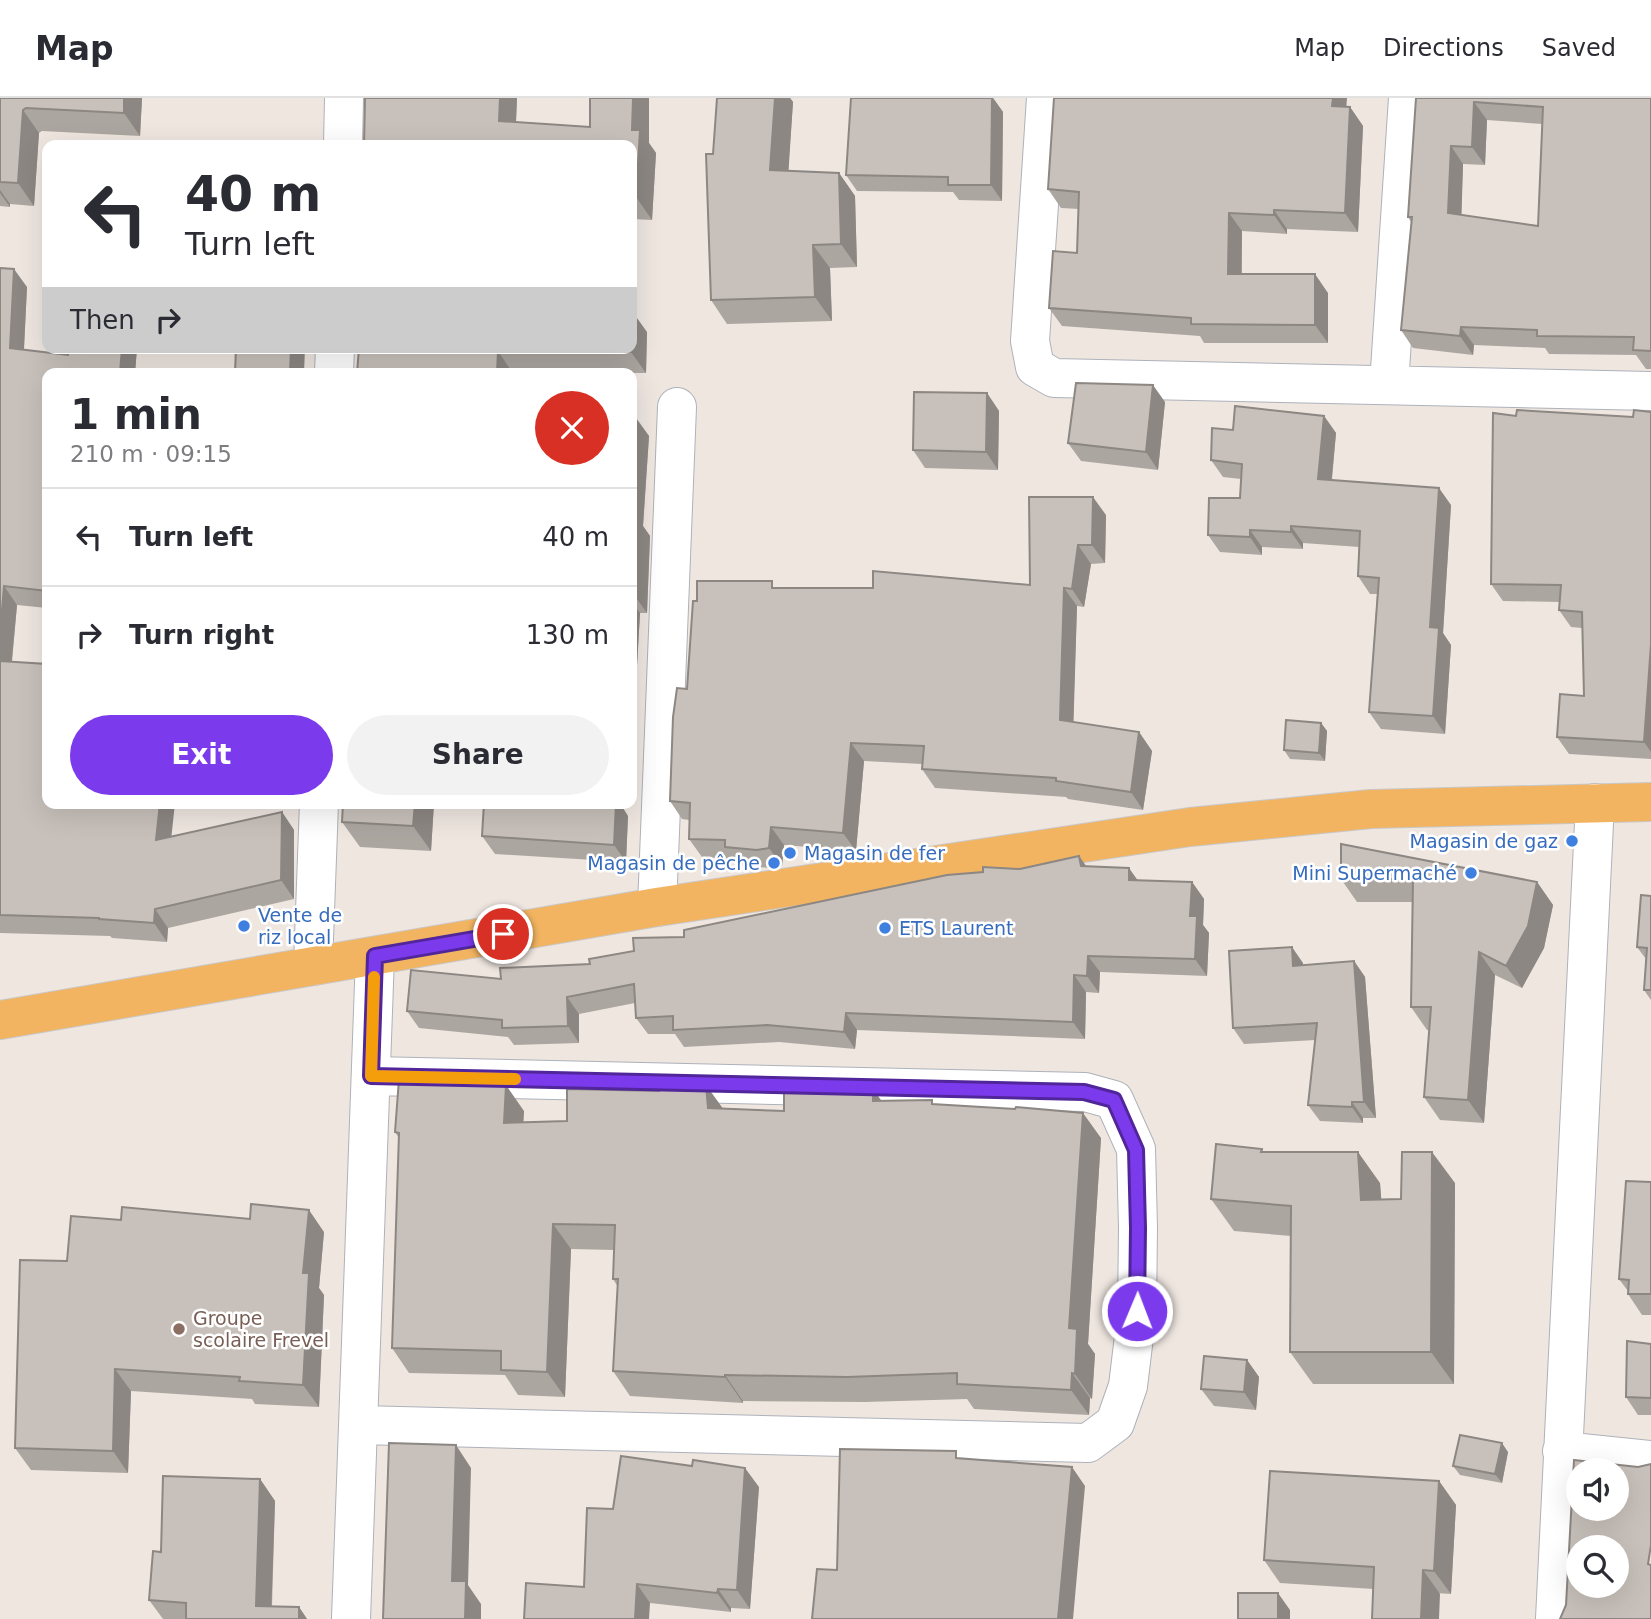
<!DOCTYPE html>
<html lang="en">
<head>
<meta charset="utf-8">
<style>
  :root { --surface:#fff; --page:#f2f2f3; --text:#2b2b33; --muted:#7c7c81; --line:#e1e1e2; --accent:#7c3aed }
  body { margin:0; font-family:"DejaVu Sans",sans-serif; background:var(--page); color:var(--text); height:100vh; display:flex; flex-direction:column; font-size:26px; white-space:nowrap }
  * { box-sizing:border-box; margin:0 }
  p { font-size:23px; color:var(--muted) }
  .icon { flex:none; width:38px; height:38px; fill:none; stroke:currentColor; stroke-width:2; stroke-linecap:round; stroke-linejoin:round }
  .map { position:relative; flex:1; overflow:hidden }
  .sheet { position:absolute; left:42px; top:270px; width:595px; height:441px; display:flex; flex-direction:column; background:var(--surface); border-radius:14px; box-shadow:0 7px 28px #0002 }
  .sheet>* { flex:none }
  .hud { position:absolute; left:42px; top:42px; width:595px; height:214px; border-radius:14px; box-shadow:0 7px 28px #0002; background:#fff; color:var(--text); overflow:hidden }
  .buttons { position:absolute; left:1566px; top:1360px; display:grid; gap:14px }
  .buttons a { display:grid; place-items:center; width:63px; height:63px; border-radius:50%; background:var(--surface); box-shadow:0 7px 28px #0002; font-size:35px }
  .pin { position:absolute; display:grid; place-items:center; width:60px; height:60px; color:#fff; margin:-30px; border:4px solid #fff; border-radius:50%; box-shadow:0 2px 7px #0007 }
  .me { position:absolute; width:77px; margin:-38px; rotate:1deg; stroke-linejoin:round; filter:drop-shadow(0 0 5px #0008) }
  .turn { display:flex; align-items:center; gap:24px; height:147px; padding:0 28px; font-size:32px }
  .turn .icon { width:91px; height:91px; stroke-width:2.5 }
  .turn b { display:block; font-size:49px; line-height:60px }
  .then { display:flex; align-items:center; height:66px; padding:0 28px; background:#0003; gap:14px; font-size:26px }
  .round { display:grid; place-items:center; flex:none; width:74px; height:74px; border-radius:37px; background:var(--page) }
  .summary { display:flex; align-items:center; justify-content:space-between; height:119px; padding:0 28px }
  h1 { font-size:42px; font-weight:700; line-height:52px }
  .primary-button { display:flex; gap:14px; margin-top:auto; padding:14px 28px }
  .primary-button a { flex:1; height:80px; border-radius:42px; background:var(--accent); color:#fff; font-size:28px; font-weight:700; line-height:80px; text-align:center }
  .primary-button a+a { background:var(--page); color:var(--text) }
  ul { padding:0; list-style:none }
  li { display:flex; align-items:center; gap:21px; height:98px; padding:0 28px; border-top:2px solid var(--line) }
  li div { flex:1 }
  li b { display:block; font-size:26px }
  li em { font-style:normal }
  header { display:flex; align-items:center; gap:42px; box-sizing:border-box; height:98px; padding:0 35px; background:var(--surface); border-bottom:2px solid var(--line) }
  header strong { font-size:33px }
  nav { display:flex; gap:38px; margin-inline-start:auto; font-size:24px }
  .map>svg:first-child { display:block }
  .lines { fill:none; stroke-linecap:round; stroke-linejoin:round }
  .minor-casing { stroke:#adb2ba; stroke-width:40 }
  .major-casing { stroke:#c8c8c8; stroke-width:40 }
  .minor { stroke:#fff; stroke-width:38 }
  .major { stroke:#f3b461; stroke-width:38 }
  .wall { fill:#aca6a1; fill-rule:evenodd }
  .shaded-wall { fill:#8c8783 }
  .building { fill:#c8c1bb; stroke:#8c8783; stroke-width:2; fill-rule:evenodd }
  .route-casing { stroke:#51269a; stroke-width:18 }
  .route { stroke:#7c3aed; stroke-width:12 }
  .slow { stroke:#f59e0b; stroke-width:12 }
  .shop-dot { fill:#3f7fe0; stroke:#fff; stroke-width:2.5 }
  .education-dot { fill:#8d6e63; stroke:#fff; stroke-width:2.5 }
  .labels { text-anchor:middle; stroke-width:5; stroke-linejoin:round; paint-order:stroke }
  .shop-label { font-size:19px; fill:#366cbe; stroke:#fff; text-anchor:end }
  .education-label { font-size:19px; fill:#785e54; stroke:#fff; text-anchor:start }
</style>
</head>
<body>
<header>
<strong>Map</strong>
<nav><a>Map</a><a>Directions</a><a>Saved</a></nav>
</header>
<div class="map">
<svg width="1651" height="1521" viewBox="0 0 1651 1521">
  <rect width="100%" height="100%" fill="#efe6e0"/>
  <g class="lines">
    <defs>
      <path id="minor" d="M1046 0 1030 243 1035 269 1054 280 1651 293
        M343 47 344 0
        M334 275 335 250
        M1389 287 1408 0
        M657 809 677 309
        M313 868 319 705
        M359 1327 1088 1345 1115 1325 1128 1288 1137 1214 1138 1130 1136 1051 1114 1002 1085 994 371 978
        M1562 1353 1651 1362
        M351 1521 375 858
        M1555 1521 1595 705"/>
      <path id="major" d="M0 922 657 809 1190 729 1371 711 1651 704"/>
    </defs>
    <use href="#minor" class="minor-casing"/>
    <use href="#major" class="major-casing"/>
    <use href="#minor" class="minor"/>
    <use href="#major" class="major"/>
  </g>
  <path class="wall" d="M0 0H142L140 38 42 33 39 35 34 108 10 106V109L0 108Z
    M365 0H517L516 24 590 29V0H649V45L656 55 652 122 632 121V47Z
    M717 0H790L793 4 788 73 839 75 855 98 857 169 830 170 832 223 727 226 711 202 713 56Z
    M851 0H993L1003 14 1002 103 959 102 953 94 857 93 846 77Z
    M1416 0H1651V271H1646L1636 257 1549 256 1545 250 1474 247 1473 257 1413 250 1401 232 1411 124 1408 119ZM1487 22 1542 26 1538 128 1461 117 1463 66 1485 67Z
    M1346 9H1350L1363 28 1358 134 1287 131V136L1242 133V176L1328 195V245H1204L1200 238 1062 228 1049 210 1077 155 1079 111 1061 110 1048 91Z
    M0 170 27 189 24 252 68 257 137 250 135 275H47V510L17 507 12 564 171 739 282 714 294 732V801L168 830 167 844 112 840 110 838 0 835Z
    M647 234 646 275 512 274 359 250Z
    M987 295 999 313 998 372 925 370 913 352Z
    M1165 304 1158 372 1081 363 1068 345Z
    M1651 314V661L1569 656 1557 639 1584 598 1582 530 1571 529 1559 512 1560 504 1503 503 1491 486 1516 318 1633 319Z
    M632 317 649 338 643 428 650 438 647 515H640L632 655Z
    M1324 318 1336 335 1332 382 1451 407 1443 535 1451 547 1445 636 1381 631 1369 614 1377 496H1370L1358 478 1359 449 1303 445V451L1262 449V457L1220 454 1208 437 1240 400 1241 381 1223 379 1211 362 1233 332Z
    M1106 417 1105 465 1091 466 1084 509 1077 508 1073 624 1139 634 1152 653 1143 712 1068 701 1066 699 935 690 922 671V666L864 663 856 753 784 747 782 768 770 770 738 767 733 761 702 759 689 741V722L682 721 670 703 687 591 776 490H873L1030 487Z
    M1321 625 1327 633 1325 663 1290 661 1284 652Z
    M343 705H434L431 753 360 749 342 724Z
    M628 718 626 764 495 756 482 738Z
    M1341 746 1537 784 1553 807 1544 850 1522 890 1495 877 1484 1025 1440 1022 1424 999 1429 932H1427L1411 909 1413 804H1357L1341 781Z
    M1079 758 1086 768 1138 782 1192 784 1204 801 1203 827 1209 835 1207 878 1100 874 1099 895 1086 894 1085 941 857 932 855 951 779 944 684 949 675 936H648L636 920 635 905 579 916V945L514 947 508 939 419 930 407 913 501 881 590 866 684 839Z
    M1651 798V902L1644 892 1646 861 1637 849Z
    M1354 863 1365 879 1376 1020H1363V1025L1320 1023 1308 1007 1316 942 1244 946 1233 930 1303 865V868Z
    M832 985 836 990 881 1003 935 1006 1101 1040 1088 1246 1095 1256 1092 1301 1090 1300 1089 1317 974 1311 967 1301 865 1304 743 1303V1305L630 1298 613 1273 618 1189 613 1181 614 1152 571 1151 565 1299 518 1297 505 1277 409 1275 392 1250 399 1040 395 1034 524 1013 523 1024 567 1023 722 1010 784 1013Z
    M1262 1051 1263 1054 1380 1085 1381 1101H1401L1455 1085 1454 1286H1313L1290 1254 1291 1138 1234 1133 1211 1101Z
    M1651 1084V1217H1642L1628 1196V1193L1619 1181Z
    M121 1122 324 1134 319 1190 324 1197 319 1309 255 1306 252 1301 131 1293 128 1375 31 1372 15 1350 67 1163Z
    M1651 1246V1317H1638L1626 1299Z
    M1247 1262 1259 1279 1256 1312 1214 1308 1201 1291Z
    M1508 1354 1502 1385 1460 1377 1453 1368Z
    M260 1381 275 1403 272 1509H299L307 1521H163L149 1502 161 1454Z
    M1439 1383 1456 1407 1451 1496 1280 1485 1264 1462Z
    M759 1389 750 1511 731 1510V1514L650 1505 584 1489 613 1411Z"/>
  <path class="shaded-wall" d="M124 0H142L140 38 124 15Z
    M500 0H517L515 47 499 23Z
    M633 0H649V45L656 55 652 122 636 99 632 32Z
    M775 0H790L793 4 787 96 770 72Z
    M992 0H993L1003 14 1002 103 991 87Z
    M1333 0H1347L1345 27 1332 8Z
    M1474 4 1487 22 1485 67 1472 49Z
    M1350 9 1363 28 1358 134 1345 115Z
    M23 12 39 35 34 108 18 85Z
    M1451 48 1463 66 1461 134 1448 115Z
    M839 75 855 98 857 169 841 146Z
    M0 92 10 106V109L0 95Z
    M1274 112 1287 131V136L1274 117Z
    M1229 115 1242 133 1241 194 1228 176Z
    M813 147 830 170 832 223 815 199Z
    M14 171 27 189 23 269 10 250Z
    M1315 176 1328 195V245L1315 227Z
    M632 213 647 234 646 275 631 254Z
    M1461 229 1474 247 1473 257 1460 238Z
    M122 250H137L135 275H120Z
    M291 250H305L304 275H290Z
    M498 253 512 274V275H497Z
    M1153 287 1165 304 1158 372 1146 354Z
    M987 295 999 313 998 372 986 354Z
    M634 317 649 338 643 428 650 438 647 515 632 494V351Z
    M1324 318 1336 335 1330 398 1318 381Z
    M1439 390 1451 407 1443 535 1451 547 1445 636 1433 618 1430 529Z
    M1093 399 1106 417 1105 465 1092 447Z
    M1291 428 1303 445V451L1291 434Z
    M1250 432 1262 449V457L1250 439Z
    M1078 447 1091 466 1084 509 1072 491Z
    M4 488 17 507 10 581 0 566V536Z
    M1064 490 1077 508 1073 641 1060 622Z
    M632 504 640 515 632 655Z
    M1650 546 1651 547V654L1644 644Z
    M1321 625 1327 633 1325 663 1319 655Z
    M1139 634 1152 653 1143 712 1131 694Z
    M851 645 864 663 856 753 843 735Z
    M160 705H175L169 761 156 742Z
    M415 705H434L431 753 413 728Z
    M616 705H620L628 718 626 764 614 747Z
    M282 714 294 732V801L281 782Z
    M771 729 784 747 782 768 769 750Z
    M1079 758 1091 775 1081 768Z
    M1129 770 1141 787 1129 782Z
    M1192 784 1204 801 1203 827 1209 835 1207 878 1195 861 1190 818Z
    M1537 784 1553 807 1544 850 1522 890 1506 868Z
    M155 811 168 830 167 844 154 825Z
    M1292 849 1303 865 1304 885 1293 868Z
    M1479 854 1495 877 1484 1025 1468 1002Z
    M1088 858 1100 874 1099 895 1087 878Z
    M1354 863 1365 879 1376 1020 1364 1004Z
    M1074 877 1086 894 1085 941 1073 924Z
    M567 899 579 916V945L568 928Z
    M846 915 857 932 855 951 844 934Z
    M506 987 524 1013 522 1050 504 1025Z
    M706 987 724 1012 708 1010Z
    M873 991 891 1016 873 1003Z
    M1352 1004 1363 1020V1025L1352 1009Z
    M1083 1015 1101 1040 1088 1246 1095 1256 1092 1301 1075 1276 1069 1230Z
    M1358 1054 1380 1085 1384 1134 1361 1102Z
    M1432 1054 1455 1085 1454 1286 1431 1254Z
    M309 1112 324 1134 319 1190 324 1197 319 1309 303 1287V1175Z
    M553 1126 571 1151 565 1299 547 1274Z
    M1247 1262 1259 1279 1256 1312 1244 1294Z
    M115 1271 131 1293 128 1375 113 1353Z
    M1072 1275 1090 1300 1089 1317 1071 1292Z
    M725 1277 743 1303V1305L725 1279Z
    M1502 1345 1508 1354 1502 1385 1495 1376Z
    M456 1347 471 1370 468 1487 481 1506V1521H465L452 1483Z
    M1072 1369 1085 1388 1073 1521H1058Z
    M745 1370 759 1389 750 1511 737 1492Z
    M260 1381 275 1403 271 1521 256 1508Z
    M1439 1383 1456 1407 1451 1496 1434 1473Z
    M1423 1472 1440 1496 1439 1521H1421Z
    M637 1486 650 1505 649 1521H635Z
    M718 1491 731 1510V1514L717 1495Z
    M1278 1495 1290 1512V1521H1278Z
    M299 1509 307 1521H299Z"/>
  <path class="building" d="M0 0H124V15L26 10 23 12 18 85 0 84Z
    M365 0H500L499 23 590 29V0H633L632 32H640L636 99H632V47H364Z
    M717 0H775L770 72 839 75 841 146 813 147 815 199 711 202 706 56H713Z
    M851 0H992L991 87H948V79L846 77Z
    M1054 0H1333L1332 8 1350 9 1345 115 1274 112V117L1229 115 1228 176H1315V227L1191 226V220L1049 210 1053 153 1077 155 1079 94 1048 91Z
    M1416 0H1651V253L1633 252 1634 239 1537 238V232L1461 229 1460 238 1401 232 1412 119H1408ZM1474 4 1543 9 1538 128 1448 115 1451 48 1472 49Z
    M0 170 14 171 10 250 68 257 69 250H122L120 275H47V493L4 488 0 536Z
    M236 250H291L290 275H235Z
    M359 250H631V254L498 253 497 275H357Z
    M1076 285 1153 287 1146 354 1068 345Z
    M914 294 987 295 986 354 913 352Z
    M1235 308 1324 318 1318 381 1439 390 1430 529 1439 530 1433 618 1369 614 1379 480 1358 478 1360 433 1291 428V434L1250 432V439L1208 437 1209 400H1240L1242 366 1211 362 1212 330 1233 332Z
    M1517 312 1633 319 1634 312 1651 314V546L1644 644 1557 639 1560 596 1584 598 1582 514 1559 512 1561 487 1491 486 1493 315 1516 318Z
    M632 317H634L632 351Z
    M1029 399H1093L1092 447H1078L1072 491 1064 490 1060 622 1139 634 1131 694 1056 683V680L922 671 924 648 851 645 843 735 771 729 769 750 757 752 725 749V742L689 741 690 705 670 703 673 619 677 590 687 591 693 503H697V483H772V490H873V473L1030 487Z
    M632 417H635L632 494Z
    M0 563 47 566V705H160L156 742 282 714 281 782 155 811 154 825 99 821V820L0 817Z
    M1286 622 1321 625 1319 655 1284 652Z
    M343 705H415L413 728 342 724Z
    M484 705H616L614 747 482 738Z
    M1341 746 1537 784 1528 828 1506 868 1479 854 1468 1002 1424 999 1431 909H1411L1413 781H1341Z
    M1079 758 1081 768 1129 770V782L1192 784 1190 818H1197L1195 861 1088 858 1087 878 1074 877 1073 924 846 915 844 934 767 927 673 932V918L636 920 634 886 567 899 568 928 502 930V922L407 913 411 872 501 881 500 870 590 866 589 861 634 853 633 840 684 839V832L947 777 983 774V769L1020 771Z
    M1641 797 1651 798V892H1644L1647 850 1637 849Z
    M1292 849 1293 868 1354 863 1364 1004H1352V1009L1308 1007 1317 925 1233 930 1229 853Z
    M399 981 506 987 504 1025 567 1023V991L659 993 660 984 706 987 708 1010 784 1013V984L832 985 833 990 873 991V1003L932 1002V1006L1015 1011 1016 1009 1083 1015 1069 1230 1077 1231 1075 1276 1072 1275 1071 1292 957 1286V1275L847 1279 725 1277V1279L613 1273 618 1181H613L615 1127 553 1126 547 1274 501 1272V1253L392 1250 399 1035 395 1034Z
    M1216 1046 1262 1051 1261 1054H1358L1361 1102 1401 1101 1402 1054H1432L1431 1254H1290L1291 1108 1211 1101Z
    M1626 1083 1651 1084V1196H1628L1629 1182 1619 1181Z
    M251 1106 309 1112 303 1175H309L303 1287 239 1283 240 1279 115 1271 113 1353 15 1350 20 1162 67 1163 71 1118 121 1122 122 1109 250 1121Z
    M1627 1243 1651 1246V1300L1626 1299Z
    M1204 1258 1247 1262 1244 1294 1201 1291Z
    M1460 1337 1502 1345 1495 1376 1453 1368Z
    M389 1345 456 1347 452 1483H466L465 1521H383Z
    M840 1351 956 1353V1360L1072 1369 1058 1521H812L817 1471 837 1472Z
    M621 1358 692 1368 693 1362 745 1370 737 1492 718 1491 717 1495 637 1486 635 1521H524L526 1485 584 1489 587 1410 613 1411Z
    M1574 1362 1638 1369 1651 1366V1447L1648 1466 1651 1467V1521H1560L1566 1507ZM1578 1372H1617V1410H1578ZM1578 1449H1617V1488H1578Z
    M1270 1373 1439 1383 1434 1473 1423 1472 1421 1521H1372L1374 1469 1264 1462Z
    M163 1378 260 1381 256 1508 299 1509V1521H186V1505L149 1502 153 1453 161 1454Z
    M1238 1495H1278V1521H1238Z"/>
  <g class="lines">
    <defs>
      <path id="route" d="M503 836 375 858 371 978 1084 994 1114 1002 1136 1052 1138 1130 1137 1213"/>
    </defs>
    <use href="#route" class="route-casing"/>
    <use href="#route" class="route"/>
    <path class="slow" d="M374 879 371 978 515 981"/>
  </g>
  <g class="shop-dot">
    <circle cx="1572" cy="743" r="7"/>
    <circle cx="790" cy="755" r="7"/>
    <circle cx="774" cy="765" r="7"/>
    <circle cx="1471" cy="775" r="7"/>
    <circle cx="244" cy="828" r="7"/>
    <circle cx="885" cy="830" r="7"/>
  </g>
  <circle class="education-dot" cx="179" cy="1231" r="7"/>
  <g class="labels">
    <g class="shop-label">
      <text x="1558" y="750">Magasin de gaz</text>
      <text x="804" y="762" text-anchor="start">Magasin de fer</text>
      <text x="760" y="772">Magasin de pêche</text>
      <text x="1457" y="782">Mini Supermaché</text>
      <text x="258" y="824" text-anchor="start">Vente de<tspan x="258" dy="22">riz local</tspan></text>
      <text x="899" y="837" text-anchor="start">ETS Laurent</text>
    </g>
    <g class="education-label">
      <text x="193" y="1227">Groupe<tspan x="193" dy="22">scolaire Frevel</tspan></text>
    </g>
  </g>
</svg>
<div class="buttons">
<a><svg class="icon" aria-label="sound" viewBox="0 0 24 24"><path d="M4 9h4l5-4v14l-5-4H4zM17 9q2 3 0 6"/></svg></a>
<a><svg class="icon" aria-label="search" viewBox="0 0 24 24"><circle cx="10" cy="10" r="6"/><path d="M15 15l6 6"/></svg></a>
</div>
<div class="pin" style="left:503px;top:836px;background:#d93025"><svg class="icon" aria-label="arrive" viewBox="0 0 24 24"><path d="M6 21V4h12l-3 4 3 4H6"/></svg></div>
<svg class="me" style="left:1137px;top:1213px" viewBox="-20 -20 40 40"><circle r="17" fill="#7c3aed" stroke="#fff" stroke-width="3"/><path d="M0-11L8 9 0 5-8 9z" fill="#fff"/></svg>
<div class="hud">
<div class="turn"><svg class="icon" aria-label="left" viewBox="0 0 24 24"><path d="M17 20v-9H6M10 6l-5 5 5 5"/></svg><div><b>40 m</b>Turn left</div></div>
<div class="then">Then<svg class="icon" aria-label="right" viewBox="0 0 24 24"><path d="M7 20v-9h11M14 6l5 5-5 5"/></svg></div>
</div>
<section class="sheet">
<div class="summary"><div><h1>1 min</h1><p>210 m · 09:15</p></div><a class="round" style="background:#d93025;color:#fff"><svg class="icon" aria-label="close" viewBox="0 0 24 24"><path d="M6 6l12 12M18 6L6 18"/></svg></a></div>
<ul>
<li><svg class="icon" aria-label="left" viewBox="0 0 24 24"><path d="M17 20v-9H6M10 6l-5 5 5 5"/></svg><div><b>Turn left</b></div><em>40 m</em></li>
<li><svg class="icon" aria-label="right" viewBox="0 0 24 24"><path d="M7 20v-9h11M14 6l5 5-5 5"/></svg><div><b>Turn right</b></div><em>130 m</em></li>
</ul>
<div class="primary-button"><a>Exit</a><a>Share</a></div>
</section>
</div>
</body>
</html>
